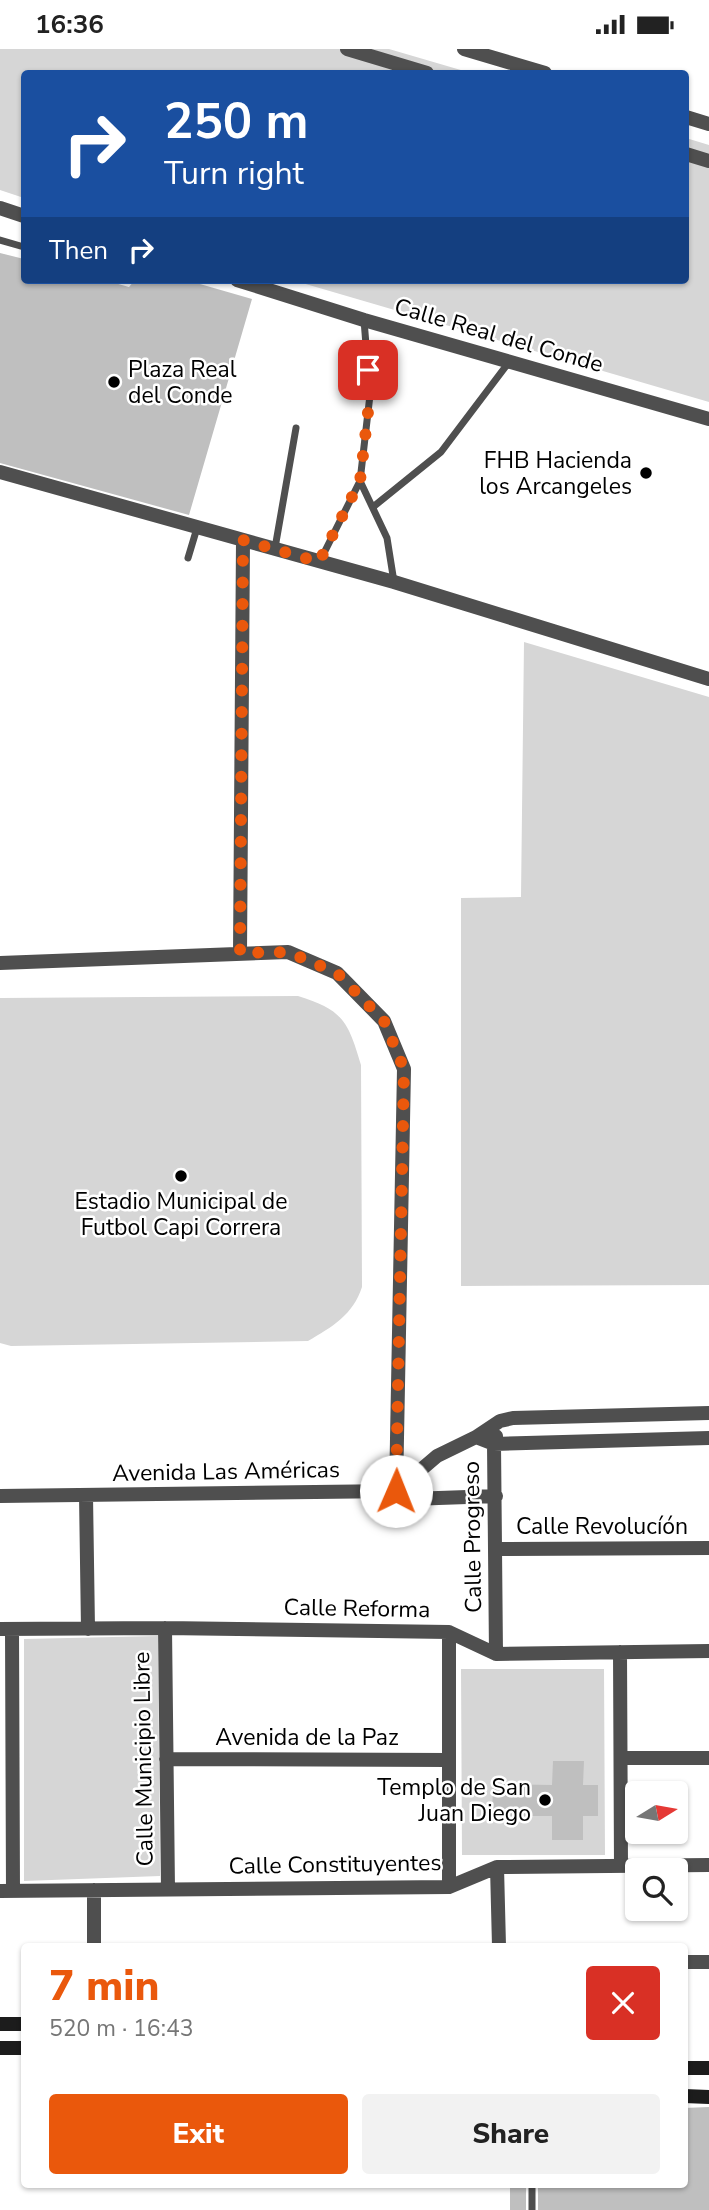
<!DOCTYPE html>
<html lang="en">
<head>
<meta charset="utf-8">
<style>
  :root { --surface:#fff; --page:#f2f2f2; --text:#222; --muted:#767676; --accent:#ea580c }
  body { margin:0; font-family:"Nunito Sans",sans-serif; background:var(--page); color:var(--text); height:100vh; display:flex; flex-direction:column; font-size:26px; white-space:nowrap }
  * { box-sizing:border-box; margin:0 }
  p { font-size:23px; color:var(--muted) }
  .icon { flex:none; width:38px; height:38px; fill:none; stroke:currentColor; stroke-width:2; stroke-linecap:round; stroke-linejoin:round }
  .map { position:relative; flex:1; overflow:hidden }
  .sheet { position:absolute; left:21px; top:1894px; width:667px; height:245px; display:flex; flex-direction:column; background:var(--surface); border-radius:7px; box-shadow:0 2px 5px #0004 }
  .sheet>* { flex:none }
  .hud { position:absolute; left:21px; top:21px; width:668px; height:214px; border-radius:7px; box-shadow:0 2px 5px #0004; background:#1a4fa0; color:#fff; overflow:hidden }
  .needle { width:46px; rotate:79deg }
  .controls { position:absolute; left:625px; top:1732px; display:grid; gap:14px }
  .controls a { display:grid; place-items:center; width:63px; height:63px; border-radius:7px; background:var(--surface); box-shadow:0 2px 5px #0004; font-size:35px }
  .pin { position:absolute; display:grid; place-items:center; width:60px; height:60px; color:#fff; margin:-30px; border-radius:14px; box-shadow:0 4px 10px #0006 }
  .me { position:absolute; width:77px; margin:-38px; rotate:1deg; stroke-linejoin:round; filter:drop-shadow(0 0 5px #0008) }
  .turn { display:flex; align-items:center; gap:24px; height:147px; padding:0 28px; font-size:32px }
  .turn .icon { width:91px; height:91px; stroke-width:2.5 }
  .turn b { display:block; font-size:49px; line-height:60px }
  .then { display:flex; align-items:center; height:66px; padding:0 28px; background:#0003; gap:14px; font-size:26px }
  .round { display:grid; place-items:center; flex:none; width:74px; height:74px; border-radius:7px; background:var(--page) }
  .summary { display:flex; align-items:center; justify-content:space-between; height:119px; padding:0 28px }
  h1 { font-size:42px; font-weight:800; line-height:52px; color:var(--accent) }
  .button { display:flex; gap:14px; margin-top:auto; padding:14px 28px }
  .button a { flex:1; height:80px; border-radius:7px; background:var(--accent); color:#fff; font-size:28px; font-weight:800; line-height:80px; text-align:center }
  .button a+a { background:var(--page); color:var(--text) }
  .status { display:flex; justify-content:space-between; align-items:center; height:49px; padding:0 35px; background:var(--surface); direction:ltr }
  .status svg { height:19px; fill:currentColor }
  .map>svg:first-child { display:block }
  .green { fill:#d6d6d6 }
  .building { fill:#bfbfbf }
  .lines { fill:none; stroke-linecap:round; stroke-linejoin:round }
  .lane { stroke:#4f4f4f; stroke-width:7 }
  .street { stroke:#4f4f4f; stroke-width:14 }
  .secondary { stroke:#1c1c1c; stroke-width:14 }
  .route { stroke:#ea580c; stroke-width:12; stroke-dasharray:0 21.6 }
  .poi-dot { fill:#000; stroke:#fff; stroke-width:2.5 }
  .labels { text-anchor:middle; stroke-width:5; stroke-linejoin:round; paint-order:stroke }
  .street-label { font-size:23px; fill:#000; stroke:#fff }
  .poi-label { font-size:23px; fill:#000; stroke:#fff; text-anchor:end }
</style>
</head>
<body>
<div class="status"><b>16:36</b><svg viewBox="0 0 49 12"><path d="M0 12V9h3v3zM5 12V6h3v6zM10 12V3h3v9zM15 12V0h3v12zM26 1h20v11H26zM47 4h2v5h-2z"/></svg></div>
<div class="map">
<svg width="709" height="2161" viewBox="0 0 709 2161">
  <rect width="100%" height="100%" fill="#fff"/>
  <path class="green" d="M0 0H389L471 24H24V149L0 141Z
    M686 89 709 96V353L292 231H686Z
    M524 593 709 648V1236L461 1237V849L521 848Z
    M298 947C343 961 348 972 361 1016L362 1238C353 1266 332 1278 308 1292L11 1297 0 1294V949Z
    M158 1587 160 1827 24 1832V1590Z
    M461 1620H604L605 1806H462Z"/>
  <path class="building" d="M0 204 24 210V231H104L129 238 135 231H186L252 250 189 466 0 414Z
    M553 1712H584L583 1736H598V1767H583V1791H552V1767H492L493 1735 552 1736Z
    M709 2058V2161H538V2135H684V2059Z
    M510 2135H526V2161H510Z"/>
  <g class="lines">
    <path class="lane" d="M0 191 24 198
      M360 432 387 489 394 533
      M373 458 441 403 509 313
      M275 499 296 379
      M188 509 197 479
      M320 512 360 432 370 346 364 271
      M532 2135V2161"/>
    <path class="street" d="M347 0 427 24
      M464 0 545 24
      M686 68 709 75
      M686 105 709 112
      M0 159 24 167
      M237 231 364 271 709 370
      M0 423 394 533 709 630
      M240 904 243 491
      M0 914 288 903 337 924 384 972 404 1020 396 1442 410 1450 496 1447
      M476 1388 494 1395 709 1389
      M86 1446 88 1580
      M0 1447 396 1442 437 1407 476 1388 500 1372 513 1369 709 1364
      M496 1500 709 1499
      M165 1579 168 1840
      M0 1580 165 1579 449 1583 496 1605 709 1602
      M12 1580 13 1842
      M449 1583V1838
      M620 1603 621 1817
      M496 1605 494 1395 496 1387
      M621 1709H709
      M166 1710 448 1711
      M497 1818 499 1897
      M0 1842 449 1838 497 1818 709 1816
      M94 1897V1841
      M684 1913H709"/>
    <path class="secondary" d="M0 1975H24
      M0 1999H24
      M684 2019H709
      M684 2047 709 2048"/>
  </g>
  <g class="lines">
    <path class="route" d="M368 321 370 346 360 432 319 513 243 491 240 904 288 903 337 924 384 972 404 1020 396 1442"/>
  </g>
  <g class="poi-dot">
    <circle cx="114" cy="333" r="7"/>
    <circle cx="646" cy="424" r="7"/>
    <circle cx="181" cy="1127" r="7"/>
    <circle cx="545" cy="1751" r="7"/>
  </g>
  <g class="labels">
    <g class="street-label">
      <text transform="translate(499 286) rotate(16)" y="8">Calle Real del Conde</text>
      <text transform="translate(226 1422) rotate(-1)" y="8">Avenida Las Américas</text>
      <text x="602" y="1485">Calle Revolucíón</text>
      <text transform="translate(472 1488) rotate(-91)" y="8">Calle Progreso</text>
      <text transform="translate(357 1559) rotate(1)" y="8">Calle Reforma</text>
      <text x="307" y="1696">Avenida de la Paz</text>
      <text transform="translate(143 1710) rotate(-91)" y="8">Calle Municipio Libre</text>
      <text transform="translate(335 1815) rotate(-1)" y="8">Calle Constituyentes</text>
    </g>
    <g class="poi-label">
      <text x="128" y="328" text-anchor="start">Plaza Real<tspan x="128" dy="26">del Conde</tspan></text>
      <text x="632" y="419">FHB Hacienda<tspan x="632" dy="26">los Arcangeles</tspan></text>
      <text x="181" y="1160" text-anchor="middle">Estadio Municipal de<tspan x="181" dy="26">Futbol Capi Correra</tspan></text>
      <text x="531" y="1746">Templo de San<tspan x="531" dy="26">Juan Diego</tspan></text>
    </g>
  </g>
</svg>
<div class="controls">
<a><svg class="needle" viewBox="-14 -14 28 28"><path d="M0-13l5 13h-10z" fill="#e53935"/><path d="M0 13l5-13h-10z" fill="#767676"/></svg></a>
<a><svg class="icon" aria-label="search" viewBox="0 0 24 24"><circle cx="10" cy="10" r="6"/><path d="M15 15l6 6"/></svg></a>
</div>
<div class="pin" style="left:368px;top:321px;background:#d93025"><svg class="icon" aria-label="arrive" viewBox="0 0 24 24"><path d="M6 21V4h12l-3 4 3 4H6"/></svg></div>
<svg class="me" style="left:396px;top:1442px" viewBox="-20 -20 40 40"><circle r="19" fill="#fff"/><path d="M0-13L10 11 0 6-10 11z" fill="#ea580c"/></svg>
<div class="hud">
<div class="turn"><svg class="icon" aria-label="right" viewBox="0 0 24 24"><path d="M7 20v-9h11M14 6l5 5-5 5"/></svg><div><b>250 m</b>Turn right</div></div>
<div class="then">Then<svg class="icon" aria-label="right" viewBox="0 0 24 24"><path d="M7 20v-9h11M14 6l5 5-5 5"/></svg></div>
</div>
<section class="sheet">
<div class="summary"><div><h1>7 min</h1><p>520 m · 16:43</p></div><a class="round" style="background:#d93025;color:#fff"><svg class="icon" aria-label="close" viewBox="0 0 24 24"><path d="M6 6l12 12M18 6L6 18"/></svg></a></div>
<div class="button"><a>Exit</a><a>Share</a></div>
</section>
</div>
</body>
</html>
